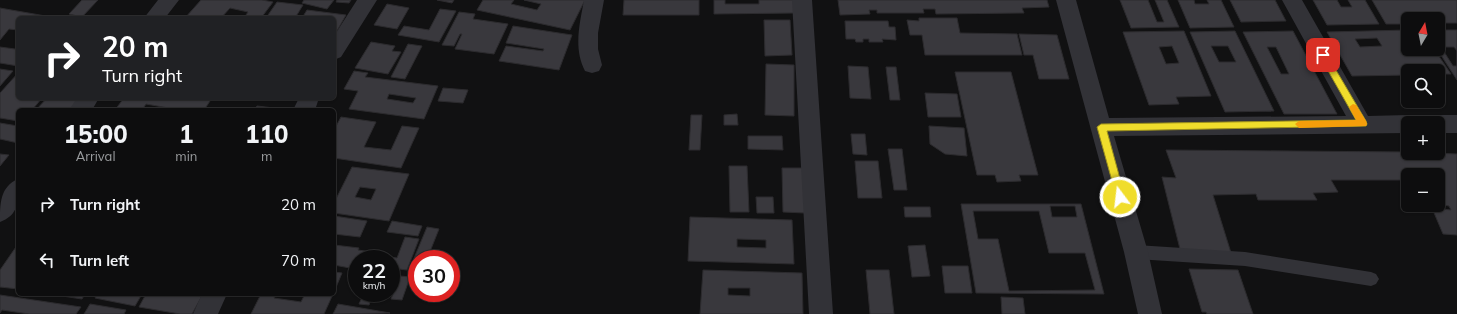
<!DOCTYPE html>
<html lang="en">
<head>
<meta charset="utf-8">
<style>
  :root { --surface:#0d0d0e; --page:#1b1b1c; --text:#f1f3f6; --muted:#9a9c9e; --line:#2d2d2e }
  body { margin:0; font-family:Mulish,sans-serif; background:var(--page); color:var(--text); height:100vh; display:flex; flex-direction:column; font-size:15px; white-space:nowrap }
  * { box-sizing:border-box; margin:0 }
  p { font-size:13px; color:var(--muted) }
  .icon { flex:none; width:22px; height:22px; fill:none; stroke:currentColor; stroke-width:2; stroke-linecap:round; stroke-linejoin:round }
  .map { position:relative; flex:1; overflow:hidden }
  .sheet { position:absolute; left:16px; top:108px; width:320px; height:188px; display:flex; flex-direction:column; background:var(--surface); border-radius:6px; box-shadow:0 1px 3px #0004,0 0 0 1px var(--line) }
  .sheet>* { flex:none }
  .hud { position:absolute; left:16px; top:16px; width:320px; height:84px; border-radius:6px; box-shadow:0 1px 3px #0004,0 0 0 1px var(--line); background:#202124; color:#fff; overflow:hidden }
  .needle { width:26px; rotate:10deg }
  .buttons { position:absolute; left:1401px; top:12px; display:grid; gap:8px }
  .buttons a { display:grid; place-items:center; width:44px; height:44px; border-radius:6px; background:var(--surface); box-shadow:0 1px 3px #0004,0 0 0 1px var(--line); font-size:20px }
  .speed { position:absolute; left:348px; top:250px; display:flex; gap:8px; font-size:20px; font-weight:700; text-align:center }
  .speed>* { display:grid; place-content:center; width:52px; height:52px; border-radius:50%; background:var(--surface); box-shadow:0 1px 3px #0004,0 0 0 1px var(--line); line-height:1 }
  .speed small { font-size:10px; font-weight:400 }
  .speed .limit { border:6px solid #d22; background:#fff; color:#111 }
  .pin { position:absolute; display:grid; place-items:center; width:34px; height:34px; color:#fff; margin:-17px; border-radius:8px; box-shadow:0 2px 6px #0006 }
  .me { position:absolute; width:44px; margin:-22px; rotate:345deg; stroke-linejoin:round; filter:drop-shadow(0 0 3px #0008) }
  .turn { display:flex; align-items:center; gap:14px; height:84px; padding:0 20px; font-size:18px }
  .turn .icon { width:52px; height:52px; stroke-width:2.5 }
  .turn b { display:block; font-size:28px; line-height:34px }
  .eta { display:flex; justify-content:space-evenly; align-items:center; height:68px; text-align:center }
  .eta b { font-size:24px; font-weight:800; line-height:28px }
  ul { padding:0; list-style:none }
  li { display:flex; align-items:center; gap:12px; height:56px; padding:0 20px }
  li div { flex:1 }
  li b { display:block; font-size:15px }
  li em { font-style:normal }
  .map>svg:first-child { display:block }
  .building { fill:#39383d; stroke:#2c2b2e; fill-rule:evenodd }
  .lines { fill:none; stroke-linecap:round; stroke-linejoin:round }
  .service { fill:#323237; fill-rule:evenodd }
  .minor { fill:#323237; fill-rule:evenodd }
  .route { fill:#f0dd2c; stroke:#9c901d }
  .slow { fill:#f59e0b }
</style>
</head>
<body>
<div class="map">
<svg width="1457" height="314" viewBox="0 0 1457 314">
  <rect width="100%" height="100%" fill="#111112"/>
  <path class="building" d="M82 0H98L82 17 69 14Z
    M201 0H262L273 2 261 18H244L248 12 230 8 221 18H185Z
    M304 0H334L327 9 302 3Z
    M337 0H351L349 3 336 2Z
    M437 0H454L452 3Z
    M483 0H514L511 4 537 10 541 4 524 0H585L570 30 477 10Z
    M624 0H699V15H623Z
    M714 0H725V4H759V0H794L795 13 714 14Z
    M838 0H1047L1049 7 1022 8 1024 13 936 14 935 9H923L924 13H877V10H869L870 14 840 15Z
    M1120 0H1148L1157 22H1164L1155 0H1167L1179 27 1131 28Z
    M1178 0H1194L1195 4H1209L1207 0H1221L1234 27 1190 28Z
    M1230 0H1275L1286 21 1241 22Z
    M1313 0H1337L1341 7H1352L1348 0H1365L1379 24 1327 25Z
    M1372 0H1457V23H1438V19H1408V24H1386Z
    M277 2 303 5 295 18H266Z
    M387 4 409 8 397 29 374 25Z
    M0 8 57 18H18V30L9 29 0 40Z
    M440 9 456 11 439 42 398 35 404 26 429 30Z
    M307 10 346 15 334 36V18H302Z
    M459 12 475 14 473 19 508 24 494 54 455 49 462 34H460L454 46 442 45Z
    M919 18H957L960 33 1017 34 1022 55H925L922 35H910L907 20 919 21Z
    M764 20H790L792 55 765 56Z
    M845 21H888L889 27H895L896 40 882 39 883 42H869V39H863V42H856L855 39H846Z
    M513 26 572 35 559 70 499 61 506 46 543 51 544 49 506 43Z
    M1408 30V49H1434L1451 74H1438V71H1408V75L1352 76 1327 32ZM1377 38 1382 46 1360 47 1355 39Z
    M1438 30H1457V80L1437 49Z
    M1184 31 1211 96 1176 97 1179 104 1149 105 1123 32ZM1172 46 1179 63 1166 64 1159 47Z
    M1235 31 1274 111 1225 112 1190 32ZM1211 46H1228L1236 62H1219Z
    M1293 31 1337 114H1284L1243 32ZM1267 47H1276L1289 74H1281Z
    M1019 34 1057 35 1069 79H1039L1033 55H1024Z
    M371 42 395 46 392 51 401 52 388 74 355 68Z
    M408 44 422 46 405 79 391 77Z
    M18 45V66L0 63V47L15 49Z
    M1441 47H1454L1457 51V66H1453Z
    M766 64 794 65V116L765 115Z
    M848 66 868 67 871 99 850 98Z
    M886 67H896L900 100H890Z
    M0 69 13 71 0 86Z
    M354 71 368 73 365 77 438 86 424 119 349 109 358 91 344 89ZM389 94 416 98 413 103 387 99Z
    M955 72H1011L1038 175H1019L1021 181 997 182 995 175H977Z
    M18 73V98H42L32 110H18V121L0 118V93Z
    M443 88 468 90 463 103 438 101Z
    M925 93 957 94 961 117H928Z
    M47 98H82L72 110H36Z
    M124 98H212L204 110H180L146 104 142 110H115Z
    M257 106 291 110H254Z
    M737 114 738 125H724V115Z
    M691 115H702L700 150H689Z
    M341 117 376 122 364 147 391 150 402 126 419 128 401 168 334 158V130Z
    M0 123 18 126V143L0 139Z
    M929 126 964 128 967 156 945 154 930 144Z
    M851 134H865L867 155 853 154Z
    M748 136H782L783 150 748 149Z
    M888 149H902L907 190H894Z
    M1166 150 1408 152 1457 154V235L1443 234 1432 208 1451 210 1449 206 1438 204V175H1408V180H1331L1338 192 1313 193 1317 200H1258L1256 194 1213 195 1232 256 1181 253 1162 177 1176 178Z
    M0 154 9 155 0 166Z
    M855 161H878L882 198H858Z
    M729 166H747L749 212H730Z
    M352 167 409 174 389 221 334 213V203ZM360 187 376 189 371 200 355 197Z
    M782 168H804L805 213 783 212Z
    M756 197H773L774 213H757Z
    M961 204H1081L1104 294 976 293Z
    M1050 206H1075L1077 217H1052Z
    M904 207H930L931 217H905Z
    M973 211H1039L1049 253H1085L1095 290 1009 291 998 239H978Z
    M334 216 367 221 360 237 334 234Z
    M690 217 792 220 794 264 688 261ZM737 239 766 240V248L737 247Z
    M392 221 422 226 418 236 387 232Z
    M427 227 439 229 427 259H417V269L410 268Z
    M405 237 419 239 407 270 391 268V259H370L372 254 397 258Z
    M18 244V289L0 287V270Z
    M334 245 359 248 358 250 372 252 369 259H357V264L353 263 350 268 334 265Z
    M925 245 930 276 912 277 908 246Z
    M942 266H968L972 293H945Z
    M1189 269 1238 270 1253 314H1207L1206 312H1202Z
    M703 270 802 273 803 314H700ZM728 288H750V296L728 295Z
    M866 270H889L894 314H870Z
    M334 272 342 273 334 292Z
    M400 276 410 277 402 300 391 299Z
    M364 293H373L369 305 359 304Z
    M49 294H85L82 299Z
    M97 294H142L135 306 95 298Z
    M146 294H203L192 314H180L139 307Z
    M261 294H276L274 298 301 302 305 294H333L324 314H251Z
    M0 295 81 307 76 314H29L2 310 0 313Z
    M1001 297 1023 298 1025 314H1002Z
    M90 304 126 310 124 314H84Z
    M338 304 390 313 333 314Z"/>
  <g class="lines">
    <path class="service" d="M1136 245 1245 252 1371 272 1376 274 1379 279 1376 284 1371 286 1245 266 1136 259 1131 257 1128 252 1131 247Z"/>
    <path class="minor" d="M158 0H179L165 18H144Z
      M357 0H377L341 57 334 60V36Z
      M584 0H604L598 33V49L602 65 599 71 592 73 585 71C573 48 580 23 584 0Z
      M792 0H812L833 314H809Z
      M1056 0H1076L1109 118 1346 116 1282 0H1302L1368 116 1408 115 1416 118 1418 123H1408V133L1114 136 1148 252 1162 314H1138L1124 252Z
      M77 98H99L92 110H69Z
      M299 98H319L315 110H293Z
      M1438 115H1457V133H1438V123H1428L1430 118Z
      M18 179C18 198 21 214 0 222 0 203 0 187 18 179Z
      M202 294H227L218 314H193Z"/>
  </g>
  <path class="route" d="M1323 52 1326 53 1366 121 1367 124 1366 126 1107 131 1125 197 1124 199H1117L1097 127 1101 124 1356 120 1319 55Z"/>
  <path class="slow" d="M1353 104 1356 105 1366 121 1367 124 1366 126 1299 128 1295 124 1299 121 1356 120 1349 107Z"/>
</svg>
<div class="buttons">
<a><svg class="needle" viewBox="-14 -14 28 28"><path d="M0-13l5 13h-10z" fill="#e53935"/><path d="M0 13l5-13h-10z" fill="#9a9c9e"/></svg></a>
<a><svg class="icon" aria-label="search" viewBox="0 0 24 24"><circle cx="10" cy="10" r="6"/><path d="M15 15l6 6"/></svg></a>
<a>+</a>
<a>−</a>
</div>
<div class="speed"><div>22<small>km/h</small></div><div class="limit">30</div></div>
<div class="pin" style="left:1323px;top:55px;background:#d93025"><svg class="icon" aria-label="arrive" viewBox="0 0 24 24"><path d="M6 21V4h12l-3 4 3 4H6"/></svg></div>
<svg class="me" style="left:1120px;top:197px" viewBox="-20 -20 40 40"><circle r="17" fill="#f0dd2c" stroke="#fff" stroke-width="3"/><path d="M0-11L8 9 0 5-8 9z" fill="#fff"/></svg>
<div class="hud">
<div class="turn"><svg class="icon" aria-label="right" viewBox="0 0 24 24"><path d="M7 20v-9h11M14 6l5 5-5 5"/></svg><div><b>20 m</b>Turn right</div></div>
</div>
<section class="sheet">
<div class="eta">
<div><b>15:00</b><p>Arrival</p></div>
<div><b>1</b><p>min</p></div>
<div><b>110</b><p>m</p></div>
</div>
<ul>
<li><svg class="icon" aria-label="right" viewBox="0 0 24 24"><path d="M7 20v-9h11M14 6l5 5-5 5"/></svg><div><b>Turn right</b></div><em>20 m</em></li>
<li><svg class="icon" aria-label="left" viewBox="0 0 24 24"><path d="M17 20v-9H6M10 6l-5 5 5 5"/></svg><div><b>Turn left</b></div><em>70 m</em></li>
</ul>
</section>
</div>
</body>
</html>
